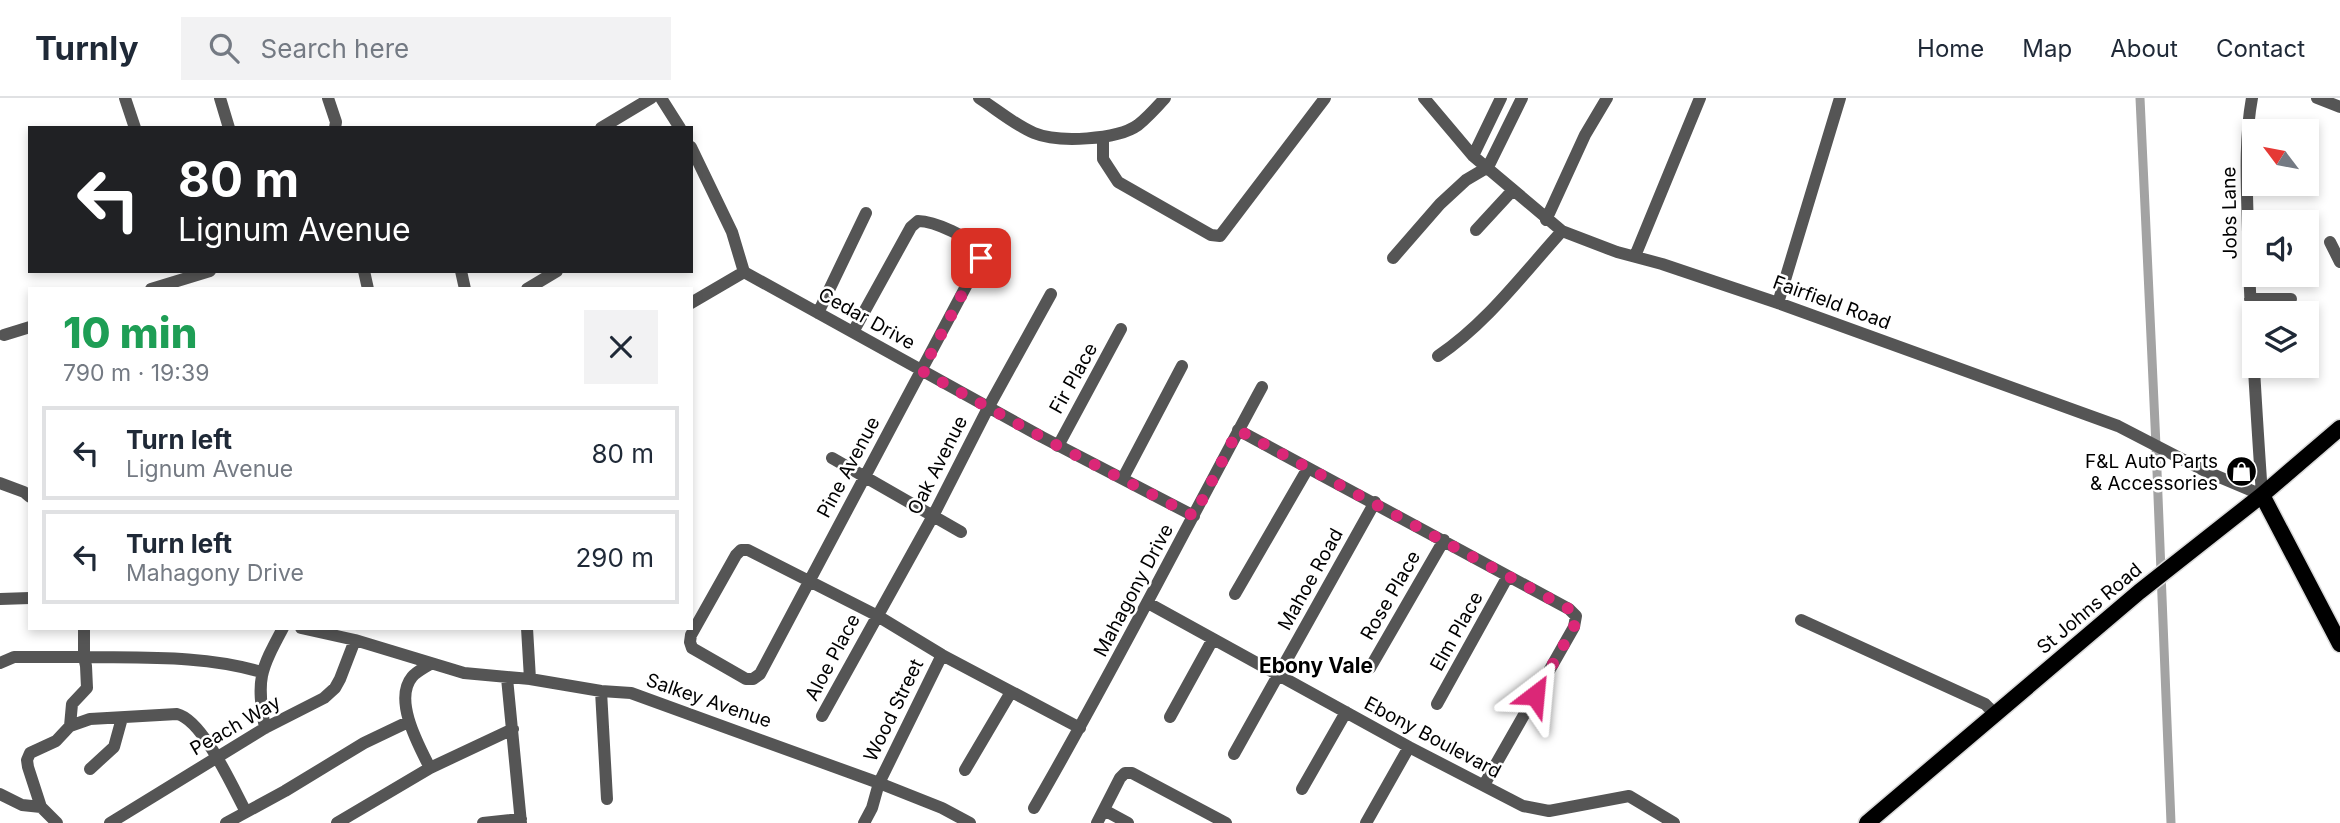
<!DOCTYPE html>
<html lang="en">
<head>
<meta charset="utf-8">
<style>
  :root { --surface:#fff; --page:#f2f2f3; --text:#1f2937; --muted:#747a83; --line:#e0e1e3 }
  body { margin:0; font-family:Inter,sans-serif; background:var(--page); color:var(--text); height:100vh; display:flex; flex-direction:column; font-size:26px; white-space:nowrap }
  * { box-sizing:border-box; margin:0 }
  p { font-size:23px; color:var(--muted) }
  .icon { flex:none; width:38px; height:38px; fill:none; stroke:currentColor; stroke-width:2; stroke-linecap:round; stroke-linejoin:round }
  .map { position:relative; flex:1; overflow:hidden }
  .drawer { position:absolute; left:28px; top:189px; width:665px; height:343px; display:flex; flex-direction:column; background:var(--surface); border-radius:0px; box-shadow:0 4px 10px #0003 }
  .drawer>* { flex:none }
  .banner { position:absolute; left:28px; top:28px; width:665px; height:147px; border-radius:0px; box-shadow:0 4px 10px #0003; background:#202124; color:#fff; overflow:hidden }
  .needle { width:46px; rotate:302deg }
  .tools { position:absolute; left:2242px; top:21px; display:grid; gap:14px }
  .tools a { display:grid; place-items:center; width:77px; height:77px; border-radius:0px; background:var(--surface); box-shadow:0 4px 10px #0003; font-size:35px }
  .pin { position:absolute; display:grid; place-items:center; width:60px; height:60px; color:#fff; margin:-30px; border-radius:14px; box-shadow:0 4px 10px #0006 }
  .me { position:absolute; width:77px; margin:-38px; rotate:29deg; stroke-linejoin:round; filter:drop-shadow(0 0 5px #0008) }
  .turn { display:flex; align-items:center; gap:24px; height:147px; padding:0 35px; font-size:32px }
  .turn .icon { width:91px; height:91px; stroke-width:2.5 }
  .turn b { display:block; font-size:49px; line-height:60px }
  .round { display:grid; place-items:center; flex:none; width:74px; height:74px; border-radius:0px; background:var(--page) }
  .summary { display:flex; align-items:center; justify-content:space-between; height:119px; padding:0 35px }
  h1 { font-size:42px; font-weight:800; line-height:52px; color:#1e9e55 }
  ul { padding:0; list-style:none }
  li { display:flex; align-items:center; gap:21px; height:94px; margin:0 14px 10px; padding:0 21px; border:4px solid var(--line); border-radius:0px }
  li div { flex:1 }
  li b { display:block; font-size:26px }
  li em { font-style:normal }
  header { display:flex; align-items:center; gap:42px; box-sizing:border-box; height:98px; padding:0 35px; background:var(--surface); border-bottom:2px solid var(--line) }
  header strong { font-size:33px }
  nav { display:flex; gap:38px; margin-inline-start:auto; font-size:24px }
  .search { width:490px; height:63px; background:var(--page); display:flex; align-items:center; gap:18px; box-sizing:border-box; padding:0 24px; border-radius:0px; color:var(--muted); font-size:26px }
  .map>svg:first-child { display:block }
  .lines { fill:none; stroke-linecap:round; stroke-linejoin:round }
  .canal { stroke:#a3a3a3; stroke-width:9 }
  .major-casing { stroke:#dbdbdb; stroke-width:19 }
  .minor { stroke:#555; stroke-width:12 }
  .major { stroke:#000; stroke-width:16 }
  .route { stroke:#db2777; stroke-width:12; stroke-dasharray:0 21.6 }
  .labels { text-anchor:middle; stroke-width:5; stroke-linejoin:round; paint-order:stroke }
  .street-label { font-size:19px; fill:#000; stroke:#fff }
  .poi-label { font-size:19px; fill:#000; stroke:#fff; text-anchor:end }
  .neighbourhood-label { font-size:21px; font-weight:bold; fill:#000; stroke:#fff }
</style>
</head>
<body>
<header>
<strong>Turnly</strong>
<div class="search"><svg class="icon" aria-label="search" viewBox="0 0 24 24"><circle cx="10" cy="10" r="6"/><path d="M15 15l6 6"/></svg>Search here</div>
<nav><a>Home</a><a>Map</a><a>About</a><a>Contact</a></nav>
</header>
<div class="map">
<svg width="2340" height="725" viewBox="0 0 2340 725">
  <rect width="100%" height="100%" fill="#fff"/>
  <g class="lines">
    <path class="canal" d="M2140 0 2156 348 2171 725"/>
    <defs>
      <path id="major" d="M2262 397 2340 546
        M1867 725 2139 494 2262 397 2340 330"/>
    </defs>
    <use href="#major" class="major-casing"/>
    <path class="minor" d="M125 0 135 30
      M220 0 229 30
      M328 0 336 24 335 30
      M661 0 680 30
      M979 0C996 11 1015 27 1034 35 1058 45 1117 42 1138 27 1148 19 1157 9 1165 0
      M1424 0 1473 58 1562 133 1617 154 1662 166 1778 205 2118 328 2205 373 2262 397C2256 309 2250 222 2248 134 2247 90 2244 43 2252 0
      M2317 0 2340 9
      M601 30 651 0
      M1103 39V61L1118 84 1211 137 1220 138 1325 0
      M691 49 732 134 744 174
      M1473 58 1501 0
      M1546 122 1585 37 1607 0
      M1476 132 1512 93
      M2330 144 2340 164
      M1635 158 1700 0
      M1393 160 1440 106 1466 82 1488 69 1522 0
      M364 173 368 191
      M461 173 465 191
      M744 174 1042 339 1194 418
      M151 191 210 173
      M527 191 557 173
      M2250 201H2291
      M691 205 744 174
      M1778 205 1840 0
      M818 215 866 115
      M853 234 911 129 918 123C935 123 970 140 981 152V160L760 576 753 581H746L692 550 690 544 691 537 736 457 741 452H748L876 517 942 557 1080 630
      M4 237 30 229
      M1438 258C1487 225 1523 176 1562 133
      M1238 332 1569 511 1576 518 1574 529 1484 687
      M1058 348 1121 231
      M832 360 961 434
      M1123 380 1182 268
      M0 385 24 394 30 399
      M1235 496 1308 370
      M0 501 30 500
      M1148 505 1409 649 1523 708 1549 713 1629 698 1674 725
      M1801 522 1985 606 1995 616
      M301 530 355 542 464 575 530 581 601 593 631 595 879 685 942 710 970 725
      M527 530 530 581
      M0 565 14 559H84V530
      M430 566C424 570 416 574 412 579 393 602 419 648 430 670
      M1370 570 1444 442
      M507 580 521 725
      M601 593 607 701
      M1437 606 1508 478
      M822 618 933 418 988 310 1051 196
      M1170 619 1213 541
      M70 628 72 606 87 590 86 568 84 559C142 560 205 557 261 574
      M265 630C256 581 260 573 283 530
      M1234 656 1375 404
      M90 671 114 649 122 620
      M965 672 1011 594
      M1302 691 1346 614
      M0 696 22 707 41 709 57 725
      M41 709 28 669 27 662 30 655 56 643 70 628 90 621 177 616C203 622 233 690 246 714
      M1034 710C1114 572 1186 429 1262 289
      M1104 712 1128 725
      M110 725 265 630 324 600 335 590 340 581 355 542
      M226 725 285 693 364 645 408 624
      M337 725 430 670 513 631
      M483 725 521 721
      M864 725 872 710 879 685 942 557
      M1097 725 1120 680 1125 675H1132L1226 725
      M1366 725 1409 649"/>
    <use href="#major" class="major"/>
  </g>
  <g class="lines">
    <path class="route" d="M981 160 922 273 1058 348 1194 418 1238 332 1569 511 1576 518 1574 529 1535 597"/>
  </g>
  <defs>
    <symbol id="shop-disc" viewBox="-11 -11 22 22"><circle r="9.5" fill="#000" stroke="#fff"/><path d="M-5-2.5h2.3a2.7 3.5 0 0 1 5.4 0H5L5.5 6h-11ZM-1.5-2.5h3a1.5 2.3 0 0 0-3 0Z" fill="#fff"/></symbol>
  </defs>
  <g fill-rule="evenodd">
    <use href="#shop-disc" x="2224" y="356" width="35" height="35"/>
  </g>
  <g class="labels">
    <g class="street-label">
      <text transform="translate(2229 115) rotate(-91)" y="7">Jobs Lane</text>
      <text transform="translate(1832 204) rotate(20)" y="7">Fairfield Road</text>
      <text transform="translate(867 220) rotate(29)" y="7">Cedar Drive</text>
      <text transform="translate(1073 280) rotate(-61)" y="7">Fir Place</text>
      <text transform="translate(937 367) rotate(-63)" y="7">Oak Avenue</text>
      <text transform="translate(848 369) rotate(-62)" y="7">Pine Avenue</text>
      <text transform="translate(1310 481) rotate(-61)" y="7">Mahoe Road</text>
      <text transform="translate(1133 492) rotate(-62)" y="7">Mahagony Drive</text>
      <text transform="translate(1390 497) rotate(-60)" y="7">Rose Place</text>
      <text transform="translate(2089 510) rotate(-40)" y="7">St Johns Road</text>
      <text transform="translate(1456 533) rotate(-61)" y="7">Elm Place</text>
      <text transform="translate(832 559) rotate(-62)" y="7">Aloe Place</text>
      <text transform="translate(709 602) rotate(19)" y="7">Salkey Avenue</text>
      <text transform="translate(893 612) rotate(-64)" y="7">Wood Street</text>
      <text transform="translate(235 627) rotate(-30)" y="7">Peach Way</text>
      <text transform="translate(1433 639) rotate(28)" y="7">Ebony Boulevard</text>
    </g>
    <g class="poi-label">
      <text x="2218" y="370">F&amp;L Auto Parts<tspan x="2218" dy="22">&amp; Accessories</tspan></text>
    </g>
    <g class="neighbourhood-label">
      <text x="1316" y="575">Ebony Vale</text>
    </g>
  </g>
</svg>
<div class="tools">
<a><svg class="needle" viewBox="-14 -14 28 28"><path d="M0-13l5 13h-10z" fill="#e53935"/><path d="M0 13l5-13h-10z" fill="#747a83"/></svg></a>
<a><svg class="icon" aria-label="sound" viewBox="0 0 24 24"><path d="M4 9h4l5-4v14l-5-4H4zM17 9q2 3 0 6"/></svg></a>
<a><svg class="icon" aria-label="layers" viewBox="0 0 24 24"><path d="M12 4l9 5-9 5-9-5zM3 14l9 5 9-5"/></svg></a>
</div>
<div class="pin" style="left:981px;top:160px;background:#d93025"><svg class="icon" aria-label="arrive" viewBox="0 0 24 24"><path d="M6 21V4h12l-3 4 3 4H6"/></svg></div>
<svg class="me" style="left:1535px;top:597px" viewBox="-20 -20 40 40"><path d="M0-17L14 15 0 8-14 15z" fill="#db2777" stroke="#fff" stroke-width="4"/></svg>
<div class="banner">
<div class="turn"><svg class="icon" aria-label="left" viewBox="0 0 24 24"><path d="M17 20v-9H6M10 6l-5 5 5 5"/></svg><div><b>80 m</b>Lignum Avenue</div></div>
</div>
<section class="drawer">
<div class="summary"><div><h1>10 min</h1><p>790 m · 19:39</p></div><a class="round"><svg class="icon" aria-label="close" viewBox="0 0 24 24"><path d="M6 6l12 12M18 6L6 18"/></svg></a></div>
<ul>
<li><svg class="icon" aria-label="left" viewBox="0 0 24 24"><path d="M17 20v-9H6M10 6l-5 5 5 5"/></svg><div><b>Turn left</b><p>Lignum Avenue</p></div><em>80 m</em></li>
<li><svg class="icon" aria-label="left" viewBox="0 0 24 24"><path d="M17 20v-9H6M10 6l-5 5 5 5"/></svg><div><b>Turn left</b><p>Mahagony Drive</p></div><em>290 m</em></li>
</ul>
</section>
</div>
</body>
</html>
